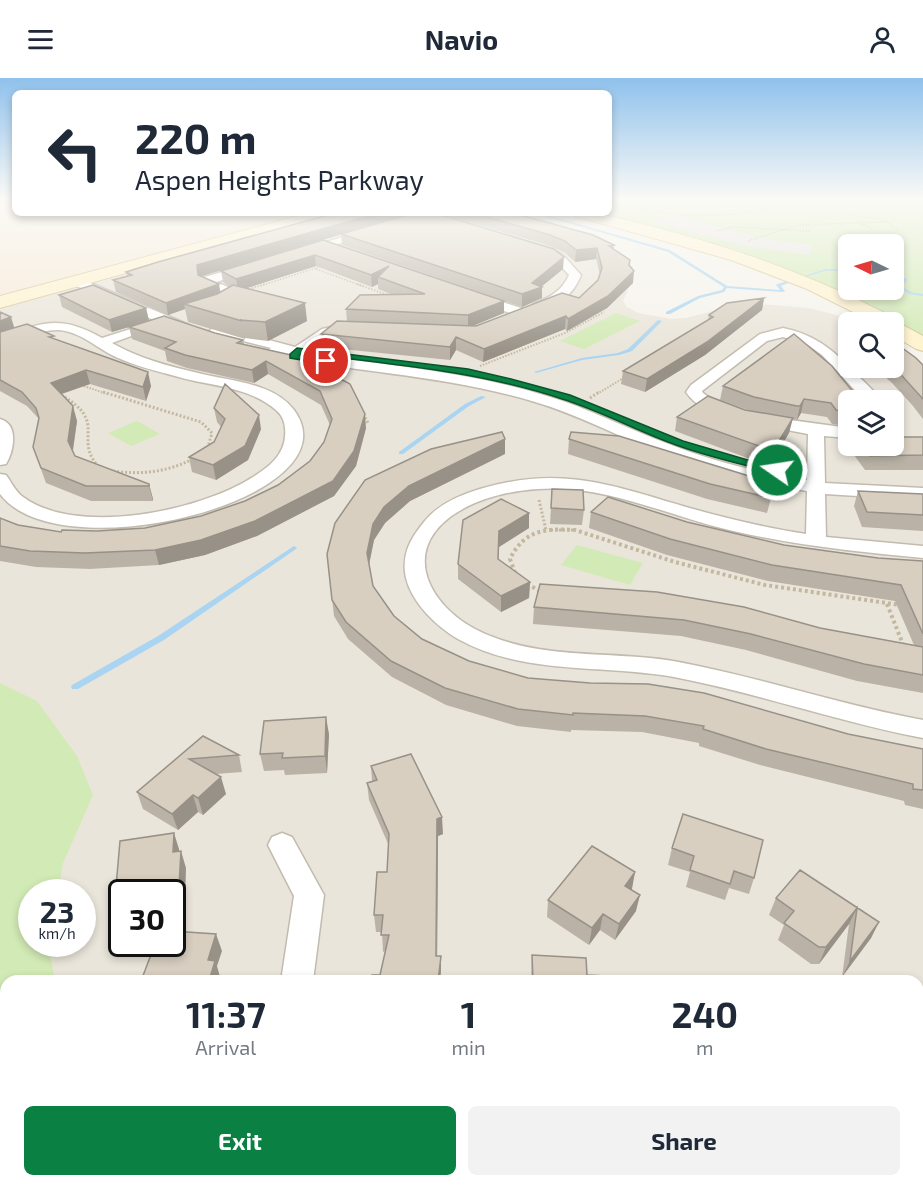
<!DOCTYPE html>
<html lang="en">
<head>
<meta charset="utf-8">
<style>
  :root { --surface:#fff; --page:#f2f2f3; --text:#1f2937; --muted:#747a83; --accent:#0b8043 }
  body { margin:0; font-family:"Exo 2",sans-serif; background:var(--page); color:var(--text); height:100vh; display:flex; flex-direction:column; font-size:22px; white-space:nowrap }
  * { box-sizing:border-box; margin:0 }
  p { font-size:20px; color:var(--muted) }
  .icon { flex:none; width:33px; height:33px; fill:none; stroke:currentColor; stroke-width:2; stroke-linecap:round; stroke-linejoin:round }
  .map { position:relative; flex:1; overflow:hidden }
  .side { position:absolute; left:0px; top:897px; width:924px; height:212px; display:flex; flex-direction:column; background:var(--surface); border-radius:18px 18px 0 0; box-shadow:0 3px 9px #0003 }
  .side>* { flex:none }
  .hud { position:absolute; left:12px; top:12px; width:600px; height:126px; border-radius:9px; box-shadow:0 3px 9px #0003; background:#fff; color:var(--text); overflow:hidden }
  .needle { width:39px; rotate:275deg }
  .controls { position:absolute; left:838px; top:156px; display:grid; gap:12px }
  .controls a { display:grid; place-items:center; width:66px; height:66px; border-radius:9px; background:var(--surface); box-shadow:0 3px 9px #0003; font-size:30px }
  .speed { position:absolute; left:18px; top:801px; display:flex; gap:12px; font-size:30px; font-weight:700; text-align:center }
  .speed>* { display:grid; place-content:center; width:78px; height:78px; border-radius:50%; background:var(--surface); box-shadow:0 3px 9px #0003; line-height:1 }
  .speed small { font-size:15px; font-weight:400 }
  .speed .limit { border:3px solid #111; border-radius:9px; background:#fff; color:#111 }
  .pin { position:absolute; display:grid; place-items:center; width:51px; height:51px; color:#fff; margin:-26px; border:3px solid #fff; border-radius:50%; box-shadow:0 2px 6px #0007 }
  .me { position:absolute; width:66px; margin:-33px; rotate:283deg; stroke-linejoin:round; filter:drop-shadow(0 0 4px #0008) }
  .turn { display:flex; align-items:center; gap:21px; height:126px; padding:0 24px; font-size:27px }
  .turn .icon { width:78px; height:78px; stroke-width:2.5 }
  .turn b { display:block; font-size:42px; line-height:51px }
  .eta { display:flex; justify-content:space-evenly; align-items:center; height:102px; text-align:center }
  .eta b { font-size:36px; font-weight:700; line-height:42px }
  .primary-button { display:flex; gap:12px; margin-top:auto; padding:12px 24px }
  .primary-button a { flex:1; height:69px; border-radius:9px; background:var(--accent); color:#fff; font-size:24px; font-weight:700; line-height:69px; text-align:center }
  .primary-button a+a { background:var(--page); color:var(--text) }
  header { display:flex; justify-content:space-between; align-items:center; height:78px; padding:0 24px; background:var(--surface); font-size:27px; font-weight:700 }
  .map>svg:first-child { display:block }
  .residential { fill:#eae5da; fill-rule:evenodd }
  .commercial { fill:#f7ead8 }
  .green { fill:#d2eab5; fill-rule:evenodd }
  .parking { fill:#e5e3e0 }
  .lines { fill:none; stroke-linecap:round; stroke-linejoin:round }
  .stream { fill:#a9d4f2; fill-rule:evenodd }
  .street-casing { stroke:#c2bbae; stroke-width:3 }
  .secondary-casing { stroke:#d6c79b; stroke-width:2 }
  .path-far3 { stroke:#c4b79f; stroke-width:1.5; stroke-dasharray:1.5 1.5; stroke-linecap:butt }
  .path-far2 { stroke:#c4b79f; stroke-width:2; stroke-dasharray:1.5 1.5; stroke-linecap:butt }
  .path-far1 { stroke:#c4b79f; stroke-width:3; stroke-dasharray:2 2; stroke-linecap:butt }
  .path { stroke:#c4b79f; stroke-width:4; stroke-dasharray:3 3; stroke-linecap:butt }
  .street { fill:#fff; fill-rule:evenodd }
  .secondary { fill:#fff3cd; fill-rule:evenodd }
  .wall { fill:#bab2a6 }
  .shaded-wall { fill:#979187 }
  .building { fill:#d8cfc1; stroke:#979187; stroke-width:1.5 }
  .route { fill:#0b8043; stroke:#07532c; stroke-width:1.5 }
</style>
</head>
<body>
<header><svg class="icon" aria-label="menu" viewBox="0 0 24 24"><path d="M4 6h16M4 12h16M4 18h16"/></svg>Navio<svg class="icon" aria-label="person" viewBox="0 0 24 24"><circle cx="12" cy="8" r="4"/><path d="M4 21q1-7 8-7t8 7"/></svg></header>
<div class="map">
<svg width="923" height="1108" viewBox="0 0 923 1108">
  <rect width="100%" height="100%" fill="#f6f3ec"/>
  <path class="residential" d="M329 135H489L572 159 629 200 627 215 623 223 627 229 638 235 672 241 686 240 732 228 760 226 809 230 836 237 853 244H849V290H894L923 297V1108H0V225ZM849 322H894V368H849ZM32 814H82V866H32ZM122 814H172V866H122ZM6 903H918V1102H6Z"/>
  <path class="commercial" d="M0 121H15V135H329L0 225Z"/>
  <path class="green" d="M609 121H923V259C822 196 705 165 591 135H609ZM849 166H894V212H849Z
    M616 235 640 243 584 271 560 263Z
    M137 343 160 356 131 368 108 355Z
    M577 467 643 485 630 507 561 487Z
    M0 605 37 623 77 678 93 717 63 785 58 814H32V866H48L55 903H6V1057L0 1054Z"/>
  <path class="parking" d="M671 137 770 162 812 167 810 177 745 168 653 144Z
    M762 1102H894V1103L893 1108H761Z
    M80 1103H193L192 1108H132Z"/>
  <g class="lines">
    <path class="stream" d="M534 135H540L670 172 727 208 780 212 776 207 777 206 791 202 793 203 781 208 785 213 783 214 727 210 724 214 700 220 670 236H666V234L698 218 722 212 724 209 668 174Z
      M825 191H849V193H825L806 199 804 198Z
      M894 196 907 201V203L902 208 911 214 923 216V218L909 216 899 209V207L903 202 894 198Z
      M658 242 662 243 632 273 619 277 582 282 536 295 534 294 582 280 618 275 628 271Z
      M481 318 486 319 469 328 403 376H399V374L465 326Z
      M294 468 297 470 296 471 164 562 78 611H72L71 609 72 607 158 558Z"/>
    <defs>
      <path id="street" d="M370 150 375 153 374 155 302 177 296 174Z
        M535 166 562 176 581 197C574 216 558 228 538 233L532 229 533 226C549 220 562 213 569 197L554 181 531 171V167Z
        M250 186 256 190 254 193 216 204 235 212 239 219 221 231H211L210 228 226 218 201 206V200Z
        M76 199 189 247 191 250 184 254 164 246 112 265C138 280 168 288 198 295 228 303 273 304 294 332 359 420 60 496 0 416V396L6 397C12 405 15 413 23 419 78 459 200 433 253 399 269 389 284 377 285 358 286 349 284 339 277 333 250 308 208 308 175 298 156 293 136 288 118 280 99 272 79 252 57 252 38 252 19 263 0 267V259C43 245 59 236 102 260L156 243 72 206 70 203Z
        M475 215 527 232 529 235 522 239 471 222 469 219Z
        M351 245 358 249 356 252 332 257 305 275C387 288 468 293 547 318 588 330 626 350 666 365 712 383 759 395 807 402L808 356 755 346 753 343 755 340 761 338 849 350V360L824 358 825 405 923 410V422L825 416 826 459 923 468V480C857 474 793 467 729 452 666 437 603 406 538 411 508 413 475 421 450 439 401 476 431 528 475 551 537 583 607 572 673 583 757 598 839 627 923 642V660C839 644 758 615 674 599 601 586 525 598 458 561 436 548 412 525 406 500 401 477 410 461 424 444 438 426 460 417 480 411 561 387 610 407 686 429 725 440 766 450 806 456L807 413C754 405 703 392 653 372 614 356 576 336 535 324 449 298 359 294 271 278L264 274 271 270 212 255 210 252 217 248 295 269 322 251Z
        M783 250C812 256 830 269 849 289 858 299 873 310 880 322H864L822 277 808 267 783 259 767 263 702 313 703 315 715 324 736 330 738 333 736 336C719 341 695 328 686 314L691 307 760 256Z
        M0 341C19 346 14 373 6 386L0 387Z
        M282 755 292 759 324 817 313 903H281L294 818 268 767 272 759Z
        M228 1102H266L264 1108H226Z
        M686 1102H724L722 1108H684Z"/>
      <path id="secondary" d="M309 135H333L331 138 0 230V218Z
        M573 135C608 135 642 146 676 155 752 176 824 203 894 240L897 244 923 258V273L916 271 894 258V244H873L807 211 731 182 575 138Z"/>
    </defs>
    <use href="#street" class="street-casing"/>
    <use href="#secondary" class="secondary-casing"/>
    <path class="path-far3" d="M613 121C654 141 725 141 769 130L773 121
      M815 121 836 133 885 143
      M860 146 870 149 873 153
      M716 153 731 149 810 153
      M748 163 798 147 888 144 899 153
      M316 191 362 208
      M260 208 322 188"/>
    <path class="path-far2" d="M357 206 390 218
      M246 212 265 206
      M480 288 565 255 604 234
      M81 307 107 316
      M597 316 625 299"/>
    <path class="path-far1" d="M103 314 201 344 212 355 208 369
      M61 317C109 344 73 360 98 388
      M590 320 599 314
      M363 336 368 345
      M113 393C142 397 167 394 193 381
      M539 422 546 452
      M551 452H574"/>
    <path class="path" d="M515 495 510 481C524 452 545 450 575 452L675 484 765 507 900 527
      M527 506 542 514
      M887 526 904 569"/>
    <use href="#street" class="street"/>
    <use href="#secondary" class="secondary"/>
  </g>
  <path class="wall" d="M424 135H513L614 167V171L630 182 629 188 633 205 607 230 567 253 565 251 483 284 456 272 450 282 322 269 321 256 347 243 346 231 393 217 378 211V206L372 209 316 188 246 210 307 243 268 263 245 260V261L188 244 185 231 168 237 116 214 113 202 127 198 126 194 201 198 220 214 230 209 223 204 221 193 323 162 504 223V235L471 248H476L579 220 598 202 600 197 596 181 575 184 564 174 547 167 441 136Z
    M341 156 563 191 542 208V220L522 229 342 167Z
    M59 217 146 230 149 243 215 255 243 262 244 266 300 279 366 350 356 388 334 418 257 458 205 477 159 487 90 491 36 489 0 483V440L18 447 61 454 97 453 145 450 201 438 245 423 278 407 310 383 324 364 330 347 321 327 268 296 254 305 187 290 167 283 165 273 132 261 129 249 112 254 62 229Z
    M764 220 762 232 705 277 645 314 621 306 623 293 708 242 709 237Z
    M0 234 14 250 56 262 151 308 146 323 90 306 62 316 77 343 73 373 75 378 149 406 153 421V423H91L46 405 33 369 39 341 27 328 0 313Z
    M849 244V266L842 259 845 246Z
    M923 287V341L913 328 892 305 875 290H894Z
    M723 308 849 322V368H894L923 359V392H865L843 362 847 348 832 346 827 339 801 335 797 342 792 341 789 355 769 388 675 353 677 339 745 332H748L720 322Z
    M214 330 261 351 248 382 216 402 192 394 189 379 214 364 221 349 217 344Z
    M569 361 775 406 767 435 707 421 568 376Z
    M505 376 410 423 385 445 374 462 369 487 373 508 394 538 422 561 469 583 528 600 848 656 923 671V731L905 727 904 723 760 687 699 668V665L642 654 571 652V654L517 648 446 627 392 599 348 561 334 538 327 476 335 445Z
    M552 411 584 432 582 447 550 446Z
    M858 413 923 416V453L862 449 854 428Z
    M591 434 687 444 784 467 878 480 923 483V615L857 603 746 572 681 558 533 546 534 529 820 550 914 567 895 523 768 503 667 477 589 450Z
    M529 435V450L499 469 498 481 530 504 529 520 501 534 458 501V486Z
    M329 656 327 695 285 697 284 692 264 693 260 676Z
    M203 658 239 677 242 694 216 696 226 716 203 737 198 734 178 752 143 731 137 714Z
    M371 688 443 756 438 758 437 878H441V894L380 897 385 873 383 874 382 854H376L374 837 387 794 389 768 369 722 367 705 372 703Z
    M672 770 754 800 749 816 729 810 725 822 686 809 690 794 668 787Z
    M800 792 879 844 871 860 842 899 849 846 819 886H811L778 862 784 847 769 837 776 820Z
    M635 794 631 812 636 833 615 862 600 852 589 867 547 839 548 822Z
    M532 877 587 897 606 903H531Z"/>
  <path class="shaded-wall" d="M378 135H413L199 199 198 197 197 187Z
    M597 170 596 181 575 184 576 172Z
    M315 177 316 188 238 213 236 201Z
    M564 179 563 191 541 209H542V220L522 229V216L532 205Z
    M389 188 378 199V206L372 209 371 197Z
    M634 193 633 205 607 230 567 253 568 241Z
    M219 206 221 218 184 226 185 231 168 237 166 225Z
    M764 220 762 232 705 277 645 314 647 301Z
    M504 223V235L468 250V237Z
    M305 225 307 243 268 263 265 244Z
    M146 230 149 243 112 254 109 242Z
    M566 238 565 251 483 284 484 271Z
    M11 239 15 252 0 257V243Z
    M456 259V272L450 282V269Z
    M266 283 268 296 254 305 252 292Z
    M86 292 90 306 55 318 51 305Z
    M148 294 151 308 146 323 143 309Z
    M804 321 801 335 797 342 800 328Z
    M73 328 77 343 72 377 68 363Z
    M365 336 366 350 356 388 334 418 257 458 205 477 159 487 155 472 255 443Z
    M259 337 261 351 248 382 216 402 213 387Z
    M793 340 789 355 769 388 773 373Z
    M505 361V376L410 423 385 445 374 462 368 491 367 475 373 446 384 429 409 408Z
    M149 406 153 421V423L149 408Z
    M529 435V450L499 469 497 497 499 453Z
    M530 504 529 520 501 534V518Z
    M326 639 329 656 327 695 325 678Z
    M221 699 226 716 203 737 198 720Z
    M193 717 198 734 178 752 172 736Z
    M442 739 443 756 438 758 437 894V741Z
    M174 755 179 771V791L173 774Z
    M181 773 186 790 185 824 175 826V850H172V814H169L170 810Z
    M635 794 632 811 622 824 625 808Z
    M640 817 636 833 615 862 619 846Z
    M857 830 849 846 819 886 826 869Z
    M603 836 600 852 589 867 592 850Z
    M122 841V859H120L113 843Z
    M879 844 871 860 842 899 850 883Z
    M216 856 222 873 217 888 220 899 219 903H209L208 882Z
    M441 878V894L440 903H438Z
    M409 1102H412L411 1108H408Z"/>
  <path class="building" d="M335 135H378L197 187 198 197 219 206 166 225 113 202 132 197 126 194 158 184Z
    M415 135 438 136 554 171 564 179 532 205 542 209 522 216 341 156Z
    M473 135H513L593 157 614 167 609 168 630 182 629 187 634 193 608 218 568 241 566 238 484 271 456 259 450 269 321 256 337 243 476 248 562 215 579 220 598 202 602 190 597 170 576 172 565 163 547 156Z
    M323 162 504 223 468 237 346 231 360 217 425 216 378 199 389 188 371 197 315 177 236 201 221 193Z
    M93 207 146 230 109 242 59 217Z
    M233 207 305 225 265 244 240 242 242 243 184 226 217 216Z
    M764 220 707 264 647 301 623 293 713 239 709 237 727 225Z
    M0 234 11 239 0 243Z
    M854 236 866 244H849V250L845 246Z
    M164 238 215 255 243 262 237 265 300 279 350 306 365 336 354 373 333 403 255 443 201 462 155 472 85 475 30 473 0 468V440L18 447 61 454 62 452 97 453 145 450 201 438 245 423 278 407 310 383 324 364 332 341 320 313 266 283 252 292 185 277 165 270 176 264 129 249Z
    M27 246 54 258 49 259 148 294 143 309 86 292 51 305 73 328 68 363 75 378 149 406V408H86L41 390 33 369 39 340 36 330 22 314 0 302V254Z
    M794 256 832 288 854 315 858 322H849V334L836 332 831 325 804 321 800 328H797L754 319 723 308Z
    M894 264 916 280 923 287V321L894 289Z
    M225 306 259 337 245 368 213 387 189 379 214 364 225 341 214 330Z
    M708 318 745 332 793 340 773 373 677 339Z
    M502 354 505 361 409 408 384 429 373 446 367 475 373 508 394 538 422 561 469 583 528 600 590 605 648 606 704 615 848 656 923 671V712L913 711V706L766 671 703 651 704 648 645 638 573 635V637L518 631 445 610 391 583 346 544 332 522 327 476 335 445 365 402 431 371Z
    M571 354 619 358 775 406 771 420 710 406 569 361Z
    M894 359H923V377L870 378 862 368H894Z
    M552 411 583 412 584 432 551 430Z
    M858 413 923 416V437L867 434Z
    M608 419 687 444 784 467 878 480 923 483V556L901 507 772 487 670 461 591 434Z
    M501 421 529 435 499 453 498 481 530 504 501 518 458 486 463 442Z
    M540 506 657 514 744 529 820 550 923 569V597L864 586 751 556 684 542 534 529Z
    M326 639 325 678 282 680 283 675 260 676 264 643Z
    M203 658 239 677 189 681 221 699 198 720 193 717 172 736 137 714Z
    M411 676 442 739 437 741 436 878H441L438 903H370L372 897H380L389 857H381L383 837H374L377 794H387L389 756 367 705 377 702 371 688Z
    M683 736 763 762 754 800 734 793 730 806 690 792 694 778 672 770Z
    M174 755 173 774 181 773 179 808 170 810 169 814H122V841L113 843 120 763Z
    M592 768 635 794 625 808 640 817 619 846 603 836 592 850 548 822Z
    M800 792 879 844 850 883 857 830 826 869H819L784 845 794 833 776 820Z
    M172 853 216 856 208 882 215 883 209 903H141L155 866H172Z
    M532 877 586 880 587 897 606 898V903H533Z
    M340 1102H409L408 1108H338Z
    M514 1102H608L606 1108H512Z
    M64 1104 101 1108H63Z"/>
  <linearGradient id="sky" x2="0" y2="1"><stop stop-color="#8fc1ec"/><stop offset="0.44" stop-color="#fbfaf6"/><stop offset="1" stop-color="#fbfaf6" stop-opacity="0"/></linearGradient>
  <rect width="923" height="276" fill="url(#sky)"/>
  <path class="route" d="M297 270 468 291 511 301 570 317 683 363 782 392 777 395C743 387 709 379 676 367 637 353 601 333 562 321 478 293 389 286 302 275L300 277 330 283 326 286 290 280V276Z"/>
</svg>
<div class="controls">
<a><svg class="needle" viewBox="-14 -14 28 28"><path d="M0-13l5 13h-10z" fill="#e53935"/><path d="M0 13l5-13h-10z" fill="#747a83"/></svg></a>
<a><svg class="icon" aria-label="search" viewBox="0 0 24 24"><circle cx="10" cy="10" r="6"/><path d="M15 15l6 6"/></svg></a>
<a><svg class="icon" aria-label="layers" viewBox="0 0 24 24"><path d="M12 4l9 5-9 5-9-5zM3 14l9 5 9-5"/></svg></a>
</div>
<div class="speed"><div>23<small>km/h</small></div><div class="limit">30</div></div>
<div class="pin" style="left:326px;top:283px;background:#d93025"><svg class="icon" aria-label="arrive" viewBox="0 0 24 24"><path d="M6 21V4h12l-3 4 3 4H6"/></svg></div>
<svg class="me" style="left:777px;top:392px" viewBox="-20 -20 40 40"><circle r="17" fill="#0b8043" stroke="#fff" stroke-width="3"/><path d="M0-11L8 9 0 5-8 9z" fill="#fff"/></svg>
<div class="hud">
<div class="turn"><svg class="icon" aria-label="left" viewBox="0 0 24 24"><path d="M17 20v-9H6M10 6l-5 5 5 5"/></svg><div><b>220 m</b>Aspen Heights Parkway</div></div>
</div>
<section class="side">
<div class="eta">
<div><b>11:37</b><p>Arrival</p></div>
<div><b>1</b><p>min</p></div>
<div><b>240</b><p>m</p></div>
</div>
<div class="primary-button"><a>Exit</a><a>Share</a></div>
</section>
</div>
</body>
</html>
